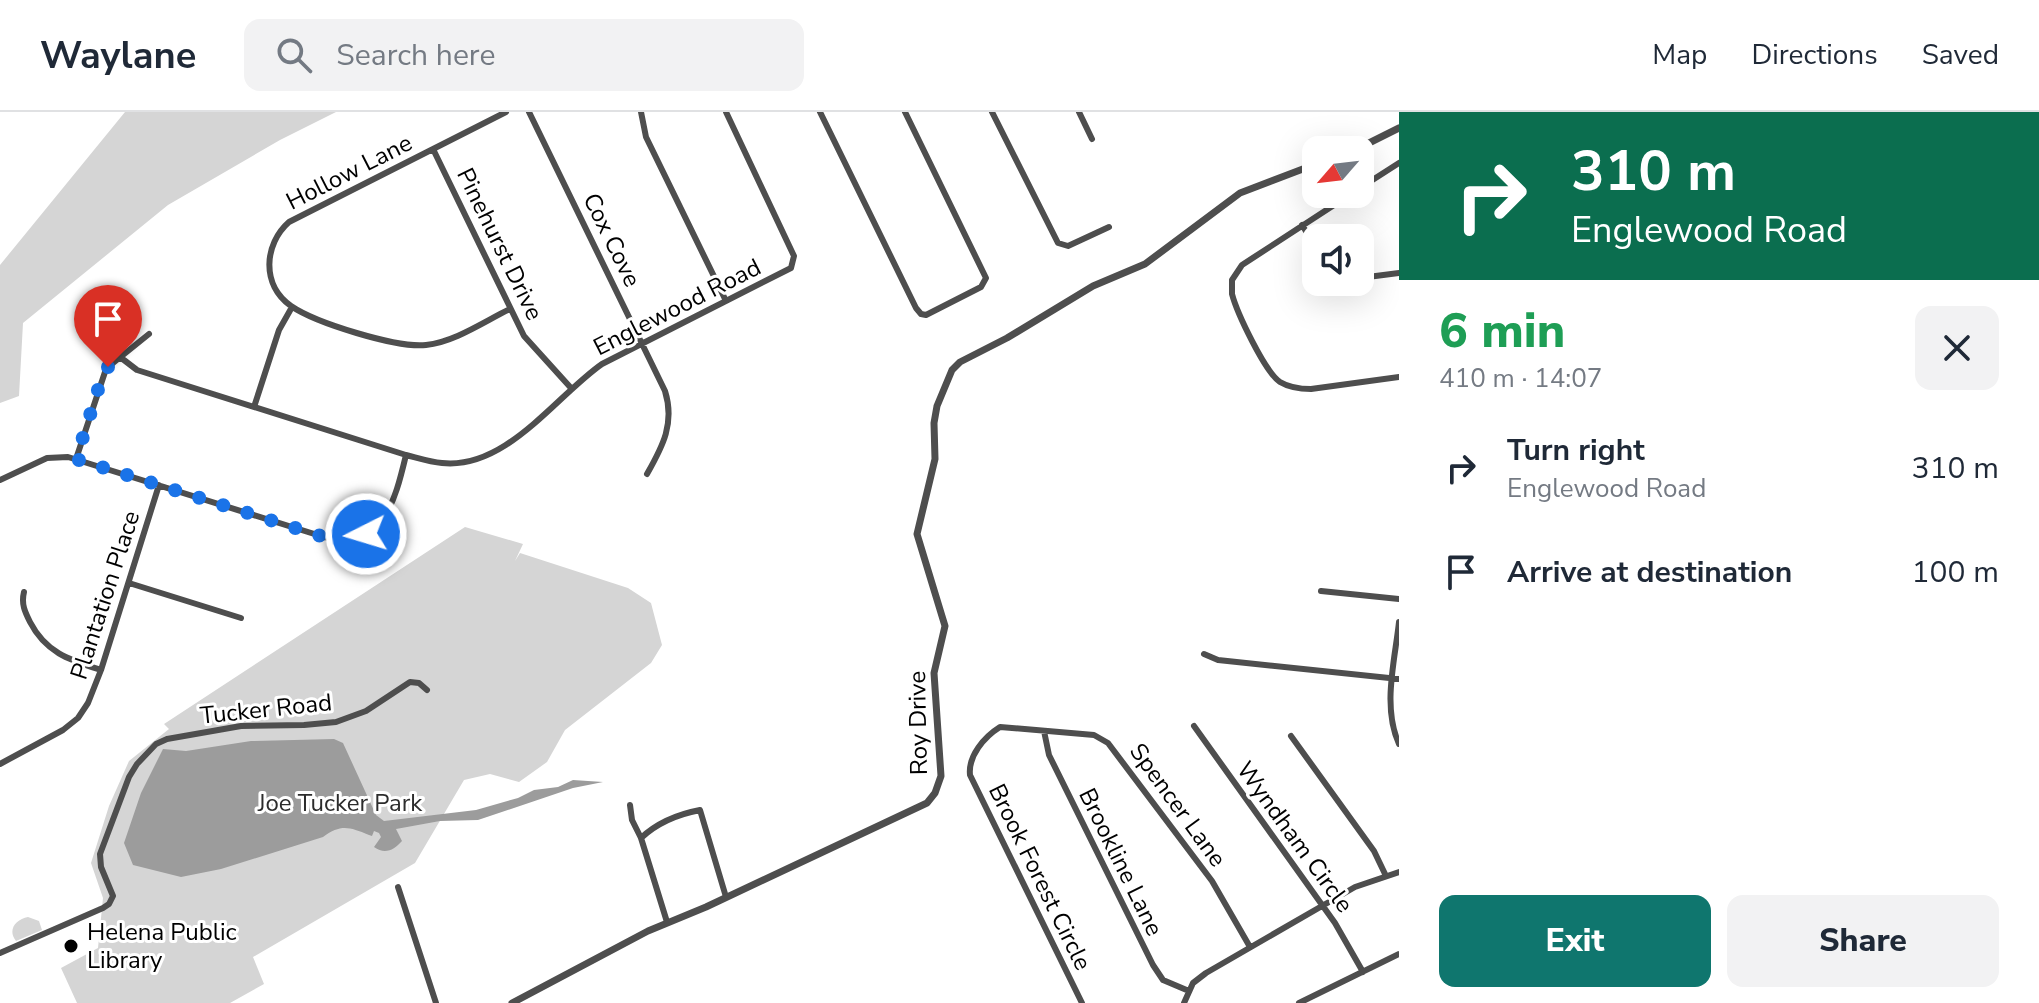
<!DOCTYPE html>
<html lang="en">
<head>
<meta charset="utf-8">
<style>
  :root { --surface:#fff; --page:#f2f2f3; --text:#1f2937; --muted:#747a83; --line:#e0e1e3; --accent:#0f766e }
  body { margin:0; font-family:"Nunito Sans",sans-serif; background:var(--page); color:var(--text); height:100vh; display:flex; flex-direction:column; font-size:30px; white-space:nowrap }
  * { box-sizing:border-box; margin:0 }
  p { font-size:26px; color:var(--muted) }
  .icon { flex:none; width:44px; height:44px; fill:none; stroke:currentColor; stroke-width:2; stroke-linecap:round; stroke-linejoin:round }
  .map { position:relative; flex:1; overflow:hidden }
  .sheet { display:flex; flex-direction:column; background:var(--surface); width:640px }
  .sheet>* { flex:none }
  .guide { background:#0b6e4f; color:#fff; overflow:hidden }
  .needle { width:52px; rotate:242deg }
  .controls { position:absolute; left:1302px; top:24px; display:grid; gap:16px }
  .controls a { display:grid; place-items:center; width:72px; height:72px; border-radius:16px; background:var(--surface); box-shadow:0 8px 32px #0002; font-size:40px }
  .pin { position:absolute; display:grid; place-items:center; width:68px; height:68px; color:#fff; margin:-82px -34px; border-radius:50% 50% 50% 0; rotate:-45deg; box-shadow:0 0 8px #0007 }
  .pin .icon { rotate:45deg }
  .me { position:absolute; width:88px; margin:-44px; rotate:265deg; stroke-linejoin:round; filter:drop-shadow(0 0 6px #0008) }
  .turn { display:flex; align-items:center; gap:28px; height:168px; padding:0 40px; font-size:36px }
  .turn .icon { width:104px; height:104px; stroke-width:2.5 }
  .turn b { display:block; font-size:56px; line-height:68px }
  .round { display:grid; place-items:center; flex:none; width:84px; height:84px; border-radius:16px; background:var(--page) }
  .summary { display:flex; align-items:center; justify-content:space-between; height:136px; padding:0 40px }
  h1 { font-size:48px; font-weight:800; line-height:60px; color:#1e9e55 }
  .cta { display:flex; gap:16px; margin-top:auto; padding:16px 40px }
  .cta a { flex:1; height:92px; border-radius:16px; background:var(--accent); color:#fff; font-size:32px; font-weight:800; line-height:92px; text-align:center }
  .cta a+a { background:var(--page); color:var(--text) }
  ul { padding:0; list-style:none }
  li { display:flex; align-items:center; gap:24px; height:104px; padding:0 40px }
  li div { flex:1 }
  li b { display:block; font-size:30px }
  li em { font-style:normal }
  header { display:flex; align-items:center; gap:48px; box-sizing:border-box; height:112px; padding:0 40px; background:var(--surface); border-bottom:2px solid var(--line) }
  header strong { font-size:38px }
  nav { display:flex; gap:44px; margin-inline-start:auto; font-size:28px }
  .search { width:560px; height:72px; background:var(--page); display:flex; align-items:center; gap:20px; box-sizing:border-box; padding:0 28px; border-radius:16px; color:var(--muted); font-size:30px }
  main { display:flex; flex:1; min-height:0 }
  .map>svg:first-child { display:block }
  .green { fill:#d5d5d5 }
  .water { fill:#9c9c9c }
  .lines { fill:none; stroke-linecap:round; stroke-linejoin:round }
  .minor { stroke:#4e4e4e; stroke-width:6 }
  .tertiary { stroke:#4e4e4e; stroke-width:7 }
  .route { stroke:#1a73e8; stroke-width:14; stroke-dasharray:0 25.2 }
  .poi-dot { fill:#000; stroke:#fff; stroke-width:3 }
  .labels { text-anchor:middle; stroke-width:6; stroke-linejoin:round; paint-order:stroke }
  .street-label { font-size:24px; fill:#000; stroke:#fff }
  .park-label { font-size:24px; fill:#2c2c2c; stroke:#fff }
  .poi-label { font-size:24px; fill:#000; stroke:#fff; text-anchor:start }
</style>
</head>
<body>
<header>
<strong>Waylane</strong>
<div class="search"><svg class="icon" aria-label="search" viewBox="0 0 24 24"><circle cx="10" cy="10" r="6"/><path d="M15 15l6 6"/></svg>Search here</div>
<nav><a>Map</a><a>Directions</a><a>Saved</a></nav>
</header>
<main>
<div class="map">
<svg width="1399" height="891" viewBox="0 0 1399 891">
  <rect width="100%" height="100%" fill="#fff"/>
  <path class="green" d="M125 0H336L280 28 168 93 23 211 19 284 0 291V153Z
    M465 415 523 432 515 449 520 441 628 476 651 491 662 533 651 551 565 618 547 650 519 670 490 662 464 668 415 751 253 845 264 872 230 891H77L61 856 98 836 103 786 91 751 109 694 129 649 169 617 164 612Z
    M28 805 39 809 42 818 16 829C7 818 16 807 28 805Z"/>
  <path class="water" d="M334 627 343 631 376 703 384 709 476 698 518 686 534 678 558 675 573 668 603 670 573 676 478 708 440 709 396 717 402 729C394 738 385 743 374 735L381 725 379 721 374 719 372 724 369 723C349 715 341 712 323 725L221 757 181 765 133 753 124 731 141 681 163 637 186 639 251 629Z"/>
  <g class="lines">
    <path class="minor" d="M506 0 289 110C264 132 261 173 291 194 316 211 396 236 426 233 455 230 485 209 510 197
      M529 0 665 279C675 311 663 334 647 362
      M641 0 646 25 726 189
      M820 0 916 196 921 202 926 203 981 175 986 166 905 0
      M992 0 1058 131 1068 134 1109 115
      M1079 0 1092 27
      M433 37 524 224 571 276
      M1360 76 1399 51
      M1351 82 1242 153 1232 168V182C1237 201 1265 260 1280 270 1290 276 1300 277 1311 277L1399 265
      M1302 113 1316 135
      M1360 166 1399 161
      M120 245 137 258 406 343C418 346 430 350 442 351 506 358 556 284 602 252L791 156 794 144 726 0
      M254 295 279 218 292 195
      M76 347 105 260 113 251 149 222
      M0 368 47 346 68 345 324 425C383 439 395 389 406 343
      M129 471 241 506
      M1321 479 1399 487
      M24 480C21 492 25 500 30 510 46 541 70 548 101 558
      M1399 510C1395 548 1382 595 1399 632
      M1204 542 1218 548 1399 567
      M1194 614 1335 811 1363 860
      M1044 619 1049 643 1153 853 1163 868 1189 879
      M1291 624 1374 739 1386 764
      M0 652 63 618 78 606 88 591 101 558 159 373
      M630 693 632 708 641 726
      M398 775 436 891
      M667 810 641 726C657 711 679 702 700 698L726 785
      M0 841 103 796 109 792 113 784 101 755 100 742 129 665 137 652 156 632 167 627 241 614 304 613 336 610 366 599 410 570 419 571 427 578
      M1082 891 970 663C968 644 984 625 1000 615L1094 623 1108 631 1212 769 1250 835
      M1184 891 1193 871 1206 861 1355 775 1399 760
      M1299 891 1399 842"/>
    <path class="tertiary" d="M1355 38 1399 16
      M512 891 648 819 706 795 927 691 935 681 941 664 934 561 945 514 917 422 935 347 934 311 937 294 952 258 960 250 1007 226 1093 174 1145 152 1240 81 1316 52"/>
  </g>
  <g class="lines">
    <path class="route" d="M108 255 102 265 76 347 324 425 348 428 366 422"/>
  </g>
  <circle class="poi-dot" cx="71" cy="834" r="8"/>
  <g class="labels">
    <g class="street-label">
      <text transform="translate(349 60) rotate(-27)" y="8">Hollow Lane</text>
      <text transform="translate(612 128) rotate(64)" y="8">Cox Cove</text>
      <text transform="translate(500 132) rotate(64)" y="8">Pinehurst Drive</text>
      <text transform="translate(677 195) rotate(-27)" y="8">Englewood Road</text>
      <text transform="translate(105 483) rotate(-72)" y="8">Plantation Place</text>
      <text transform="translate(266 597) rotate(-6)" y="8">Tucker Road</text>
      <text transform="translate(918 611) rotate(-91)" y="8">Roy Drive</text>
      <text transform="translate(1178 693) rotate(54)" y="8">Spencer Lane</text>
      <text transform="translate(1295 725) rotate(54)" y="8">Wyndham Circle</text>
      <text transform="translate(1121 750) rotate(64)" y="8">Brookline Lane</text>
      <text transform="translate(1040 765) rotate(64)" y="8">Brook Forest Circle</text>
    </g>
    <g class="park-label">
      <text x="340" y="699">Joe Tucker Park</text>
    </g>
    <g class="poi-label">
      <text x="87" y="828">Helena Public<tspan x="87" dy="28">Library</tspan></text>
    </g>
  </g>
</svg>
<div class="controls">
<a><svg class="needle" viewBox="-14 -14 28 28"><path d="M0-13l5 13h-10z" fill="#e53935"/><path d="M0 13l5-13h-10z" fill="#747a83"/></svg></a>
<a><svg class="icon" aria-label="sound" viewBox="0 0 24 24"><path d="M4 9h4l5-4v14l-5-4H4zM17 9q2 3 0 6"/></svg></a>
</div>
<div class="pin" style="left:108px;top:255px;background:#d93025"><svg class="icon" aria-label="arrive" viewBox="0 0 24 24"><path d="M6 21V4h12l-3 4 3 4H6"/></svg></div>
<svg class="me" style="left:366px;top:422px" viewBox="-20 -20 40 40"><circle r="17" fill="#1a73e8" stroke="#fff" stroke-width="3"/><path d="M0-11L8 9 0 5-8 9z" fill="#fff"/></svg>
</div>
<section class="sheet">
<div class="guide">
<div class="turn"><svg class="icon" aria-label="right" viewBox="0 0 24 24"><path d="M7 20v-9h11M14 6l5 5-5 5"/></svg><div><b>310 m</b>Englewood Road</div></div>
</div>
<div class="summary"><div><h1>6 min</h1><p>410 m · 14:07</p></div><a class="round"><svg class="icon" aria-label="close" viewBox="0 0 24 24"><path d="M6 6l12 12M18 6L6 18"/></svg></a></div>
<ul>
<li><svg class="icon" aria-label="right" viewBox="0 0 24 24"><path d="M7 20v-9h11M14 6l5 5-5 5"/></svg><div><b>Turn right</b><p>Englewood Road</p></div><em>310 m</em></li>
<li><svg class="icon" aria-label="arrive" viewBox="0 0 24 24"><path d="M6 21V4h12l-3 4 3 4H6"/></svg><div><b>Arrive at destination</b></div><em>100 m</em></li>
</ul>
<div class="cta"><a>Exit</a><a>Share</a></div>
</section>
</main>
</body>
</html>
